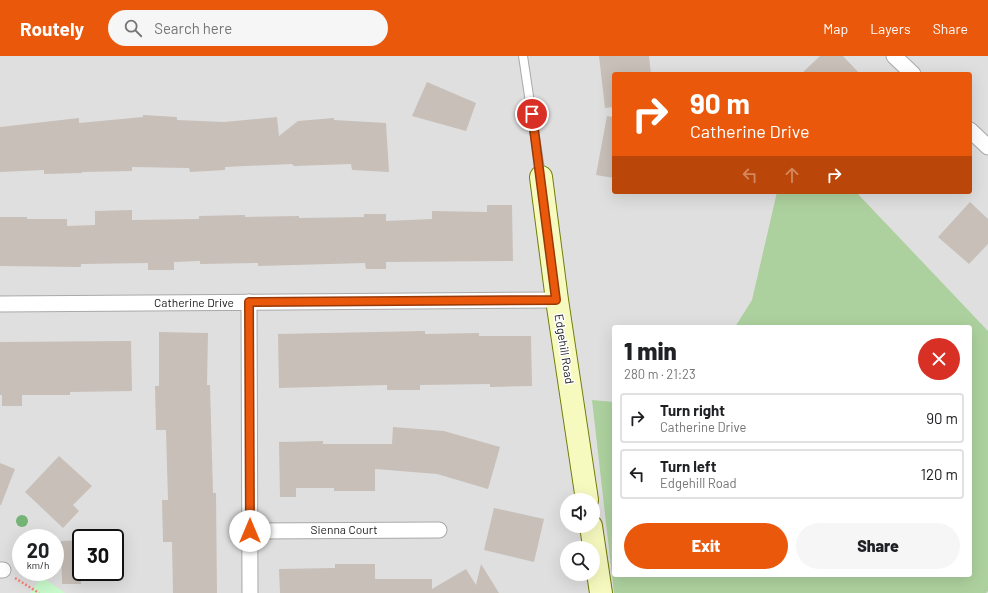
<!DOCTYPE html>
<html lang="en">
<head>
<meta charset="utf-8">
<style>
  :root { --surface:#fff; --page:#f6f6f6; --text:#202124; --muted:#757577; --line:#e0e0e0; --accent:#ea580c }
  body { margin:0; font-family:Barlow,sans-serif; background:var(--page); color:var(--text); height:100vh; display:flex; flex-direction:column; font-size:15px; white-space:nowrap }
  * { box-sizing:border-box; margin:0 }
  p { font-size:13px; color:var(--muted) }
  .icon { flex:none; width:22px; height:22px; fill:none; stroke:currentColor; stroke-width:2; stroke-linecap:round; stroke-linejoin:round }
  .map { position:relative; flex:1; overflow:hidden }
  .side { position:absolute; left:612px; top:269px; width:360px; height:252px; display:flex; flex-direction:column; background:var(--surface); border-radius:4px; box-shadow:0 4px 16px #0002 }
  .side>* { flex:none }
  .guide { position:absolute; left:612px; top:16px; width:360px; height:122px; border-radius:4px; box-shadow:0 4px 16px #0002; background:#ea580c; color:#fff; overflow:hidden }
  .tools { position:absolute; left:560px; top:437px; display:grid; gap:8px }
  .tools a { display:grid; place-items:center; width:40px; height:40px; border-radius:50%; background:var(--surface); box-shadow:0 4px 16px #0002; font-size:20px }
  .speed { position:absolute; left:12px; top:473px; display:flex; gap:8px; font-size:20px; font-weight:700; text-align:center }
  .speed>* { display:grid; place-content:center; width:52px; height:52px; border-radius:50%; background:var(--surface); box-shadow:0 4px 16px #0002; line-height:1 }
  .speed small { font-size:10px; font-weight:400 }
  .speed .limit { border:2px solid #111; border-radius:6px; background:#fff; color:#111 }
  .pin { position:absolute; display:grid; place-items:center; width:34px; height:34px; color:#fff; margin:-17px; border:2px solid #fff; border-radius:50%; box-shadow:0 1px 4px #0007 }
  .me { position:absolute; width:44px; margin:-22px; rotate:0deg; stroke-linejoin:round; filter:drop-shadow(0 0 3px #0008) }
  .turn { display:flex; align-items:center; gap:14px; height:84px; padding:0 12px; font-size:18px }
  .turn .icon { width:52px; height:52px; stroke-width:2.5 }
  .turn b { display:block; font-size:28px; line-height:34px }
  .lanes { display:flex; align-items:center; height:38px; padding:0 12px; background:#0003; justify-content:center; gap:20px; direction:ltr }
  .lanes .off { opacity:.35 }
  .round { display:grid; place-items:center; flex:none; width:42px; height:42px; border-radius:21px; background:var(--page) }
  .headline { display:flex; align-items:center; justify-content:space-between; height:68px; padding:0 12px }
  h1 { font-size:24px; font-weight:800; line-height:30px }
  .primary-button { display:flex; gap:8px; margin-top:auto; padding:8px 12px }
  .primary-button a { flex:1; height:46px; border-radius:24px; background:var(--accent); color:#fff; font-size:16px; font-weight:800; line-height:46px; text-align:center }
  .primary-button a+a { background:var(--page); color:var(--text) }
  ul { padding:0; list-style:none }
  li { display:flex; align-items:center; gap:12px; height:50px; margin:0 8px 6px; padding:0 4px; border:2px solid var(--line); border-radius:4px }
  li div { flex:1 }
  li b { display:block; font-size:15px }
  li em { font-style:normal }
  header { display:flex; align-items:center; gap:24px; box-sizing:border-box; height:56px; padding:0 20px; background:var(--accent); color:#fff }
  header strong { font-size:19px }
  nav { display:flex; gap:22px; margin-inline-start:auto; font-size:14px }
  .search { width:280px; height:36px; background:var(--page); display:flex; align-items:center; gap:10px; box-sizing:border-box; padding:0 14px; border-radius:22px; color:var(--muted); font-size:15px }
  .map>svg:first-child { display:block }
  .residential { fill:#e0dfdf; fill-rule:evenodd }
  .forest { fill:#add19e }
  .park { fill:#c8facc }
  .building { fill:#c7bfb8 }
  .lines { fill:none; stroke-linecap:round; stroke-linejoin:round }
  .lane-casing { stroke:#a9a9a9; stroke-width:10 }
  .street-casing { stroke:#a9a9a9; stroke-width:17 }
  .secondary-casing { stroke:#707d05; stroke-width:24 }
  .path { stroke:#fa8072; stroke-width:2.5; stroke-dasharray:2 2; stroke-linecap:butt }
  .lane { stroke:#fff; stroke-width:8 }
  .street { stroke:#fff; stroke-width:15 }
  .secondary { stroke:#f7fabf; stroke-width:22 }
  .tree { fill:#74b475 }
  .route-casing { stroke:#983908; stroke-width:10 }
  .route { stroke:#ea580c; stroke-width:7 }
  .labels { text-anchor:middle; stroke-width:3; stroke-linejoin:round; paint-order:stroke }
  .street-label { font-size:12px; fill:#222; stroke:#fff }
</style>
</head>
<body>
<header>
<strong>Routely</strong>
<div class="search"><svg class="icon" aria-label="search" viewBox="0 0 24 24"><circle cx="10" cy="10" r="6"/><path d="M15 15l6 6"/></svg>Search here</div>
<nav><a>Map</a><a>Layers</a><a>Share</a></nav>
</header>
<div class="map">
<svg width="988" height="537" viewBox="0 0 988 537">
  <rect width="100%" height="100%" fill="#f2efe9"/>
  <path class="residential" d="M0 0H988V537H0ZM614 18H970V136H614ZM614 271H970V519H614ZM567 444H593V470H567ZM21 482H55V516H21ZM81 482H115V516H81ZM567 492H593V518H567Z"/>
  <path class="forest" d="M777 136H856L988 275V535L986 537H614L592 344 614 346V519H970V271H735L752 244Z"/>
  <path class="park" d="M42 521 65 537H30Z"/>
  <path class="building" d="M599 0H649L651 18H614V51L605 52Z
    M820 0H843L860 18H801Z
    M427 26 476 47 466 75 412 60Z
    M143 59 177 61V64L224 66 277 61 279 80 298 65 334 62V64L386 67 389 116 352 114 351 108 294 110 292 108 225 111V114L190 116 189 112 132 111V115L82 116V117L44 118V114L0 116V71L79 62V67L143 61Z
    M607 60 614 61V122L596 119Z
    M970 146 988 163V188L969 208 938 181Z
    M487 149H512L513 205 386 206V213H366L365 207 258 210V207L200 208V205L174 206V214H148V207L81 208V211L0 210V161H27V163H67V170L95 169V155L132 154V164L199 163V160L245 159V161L299 160V162L364 161V158H386V165L432 163V155L487 156Z
    M425 275V278L479 277V280H531L532 330 490 331V328L420 329V334H387V329L279 332 278 278Z
    M159 276 208 277 207 329H210L213 437H216L217 537H173L172 486H163L162 444H168L166 374H156L155 330H159Z
    M131 285 132 335 70 336V339H22V350H2V339H0V286Z
    M393 371 444 375 500 391 488 433 437 418 375 413V435H334V432H296V441H280L279 386 323 385V388H392Z
    M59 400 92 430 73 449 79 455 63 472 25 436Z
    M0 407 15 413 1 449H0Z
    M494 452 544 463 534 506 484 494Z
    M81 484V528H62L61 485Z
    M335 508H375V523H432V533L466 513 476 529 481 508 499 537H280L279 513 335 512Z"/>
  <g class="lines">
    <defs>
      <path id="lane" d="M523 0 541 120"/>
      <path id="street" d="M894 0 913 18
        M970 74 988 91
        M249 246 250 537
        M0 248 557 244
        M250 475 439 474
        M0 514H3"/>
      <path id="secondary" d="M541 121 557 244 587 444
        M591 470 601 537"/>
    </defs>
    <use href="#lane" class="lane-casing"/>
    <use href="#street" class="street-casing"/>
    <use href="#secondary" class="secondary-casing"/>
    <path class="path" d="M15 522 39 537"/>
    <use href="#lane" class="lane"/>
    <use href="#street" class="street"/>
    <use href="#secondary" class="secondary"/>
  </g>
  <circle class="tree" cx="22" cy="465" r="6"/>
  <g class="lines">
    <defs>
      <path id="route" d="M250 475 249 246 556 244 532 58"/>
    </defs>
    <use href="#route" class="route-casing"/>
    <use href="#route" class="route"/>
  </g>
  <g class="labels">
    <g class="street-label">
      <text x="194" y="251">Catherine Drive</text>
      <text transform="translate(564 293) rotate(81)" y="4">Edgehill Road</text>
      <text x="344" y="478">Sienna Court</text>
    </g>
  </g>
</svg>
<div class="tools">
<a><svg class="icon" aria-label="sound" viewBox="0 0 24 24"><path d="M4 9h4l5-4v14l-5-4H4zM17 9q2 3 0 6"/></svg></a>
<a><svg class="icon" aria-label="search" viewBox="0 0 24 24"><circle cx="10" cy="10" r="6"/><path d="M15 15l6 6"/></svg></a>
</div>
<div class="speed"><div>20<small>km/h</small></div><div class="limit">30</div></div>
<div class="pin" style="left:532px;top:58px;background:#d93025"><svg class="icon" aria-label="arrive" viewBox="0 0 24 24"><path d="M6 21V4h12l-3 4 3 4H6"/></svg></div>
<svg class="me" style="left:250px;top:475px" viewBox="-20 -20 40 40"><circle r="19" fill="#fff"/><path d="M0-13L10 11 0 6-10 11z" fill="#ea580c"/></svg>
<div class="guide">
<div class="turn"><svg class="icon" aria-label="right" viewBox="0 0 24 24"><path d="M7 20v-9h11M14 6l5 5-5 5"/></svg><div><b>90 m</b>Catherine Drive</div></div>
<div class="lanes"><svg class="icon off" aria-label="left" viewBox="0 0 24 24"><path d="M17 20v-9H6M10 6l-5 5 5 5"/></svg><svg class="icon off" aria-label="ahead" viewBox="0 0 24 24"><path d="M12 20V5M6 11l6-6 6 6"/></svg><svg class="icon" aria-label="right" viewBox="0 0 24 24"><path d="M7 20v-9h11M14 6l5 5-5 5"/></svg></div>
</div>
<section class="side">
<div class="headline"><div><h1>1 min</h1><p>280 m · 21:23</p></div><a class="round" style="background:#d93025;color:#fff"><svg class="icon" aria-label="close" viewBox="0 0 24 24"><path d="M6 6l12 12M18 6L6 18"/></svg></a></div>
<ul>
<li><svg class="icon" aria-label="right" viewBox="0 0 24 24"><path d="M7 20v-9h11M14 6l5 5-5 5"/></svg><div><b>Turn right</b><p>Catherine Drive</p></div><em>90 m</em></li>
<li><svg class="icon" aria-label="left" viewBox="0 0 24 24"><path d="M17 20v-9H6M10 6l-5 5 5 5"/></svg><div><b>Turn left</b><p>Edgehill Road</p></div><em>120 m</em></li>
</ul>
<div class="primary-button"><a>Exit</a><a>Share</a></div>
</section>
</div>
</body>
</html>
